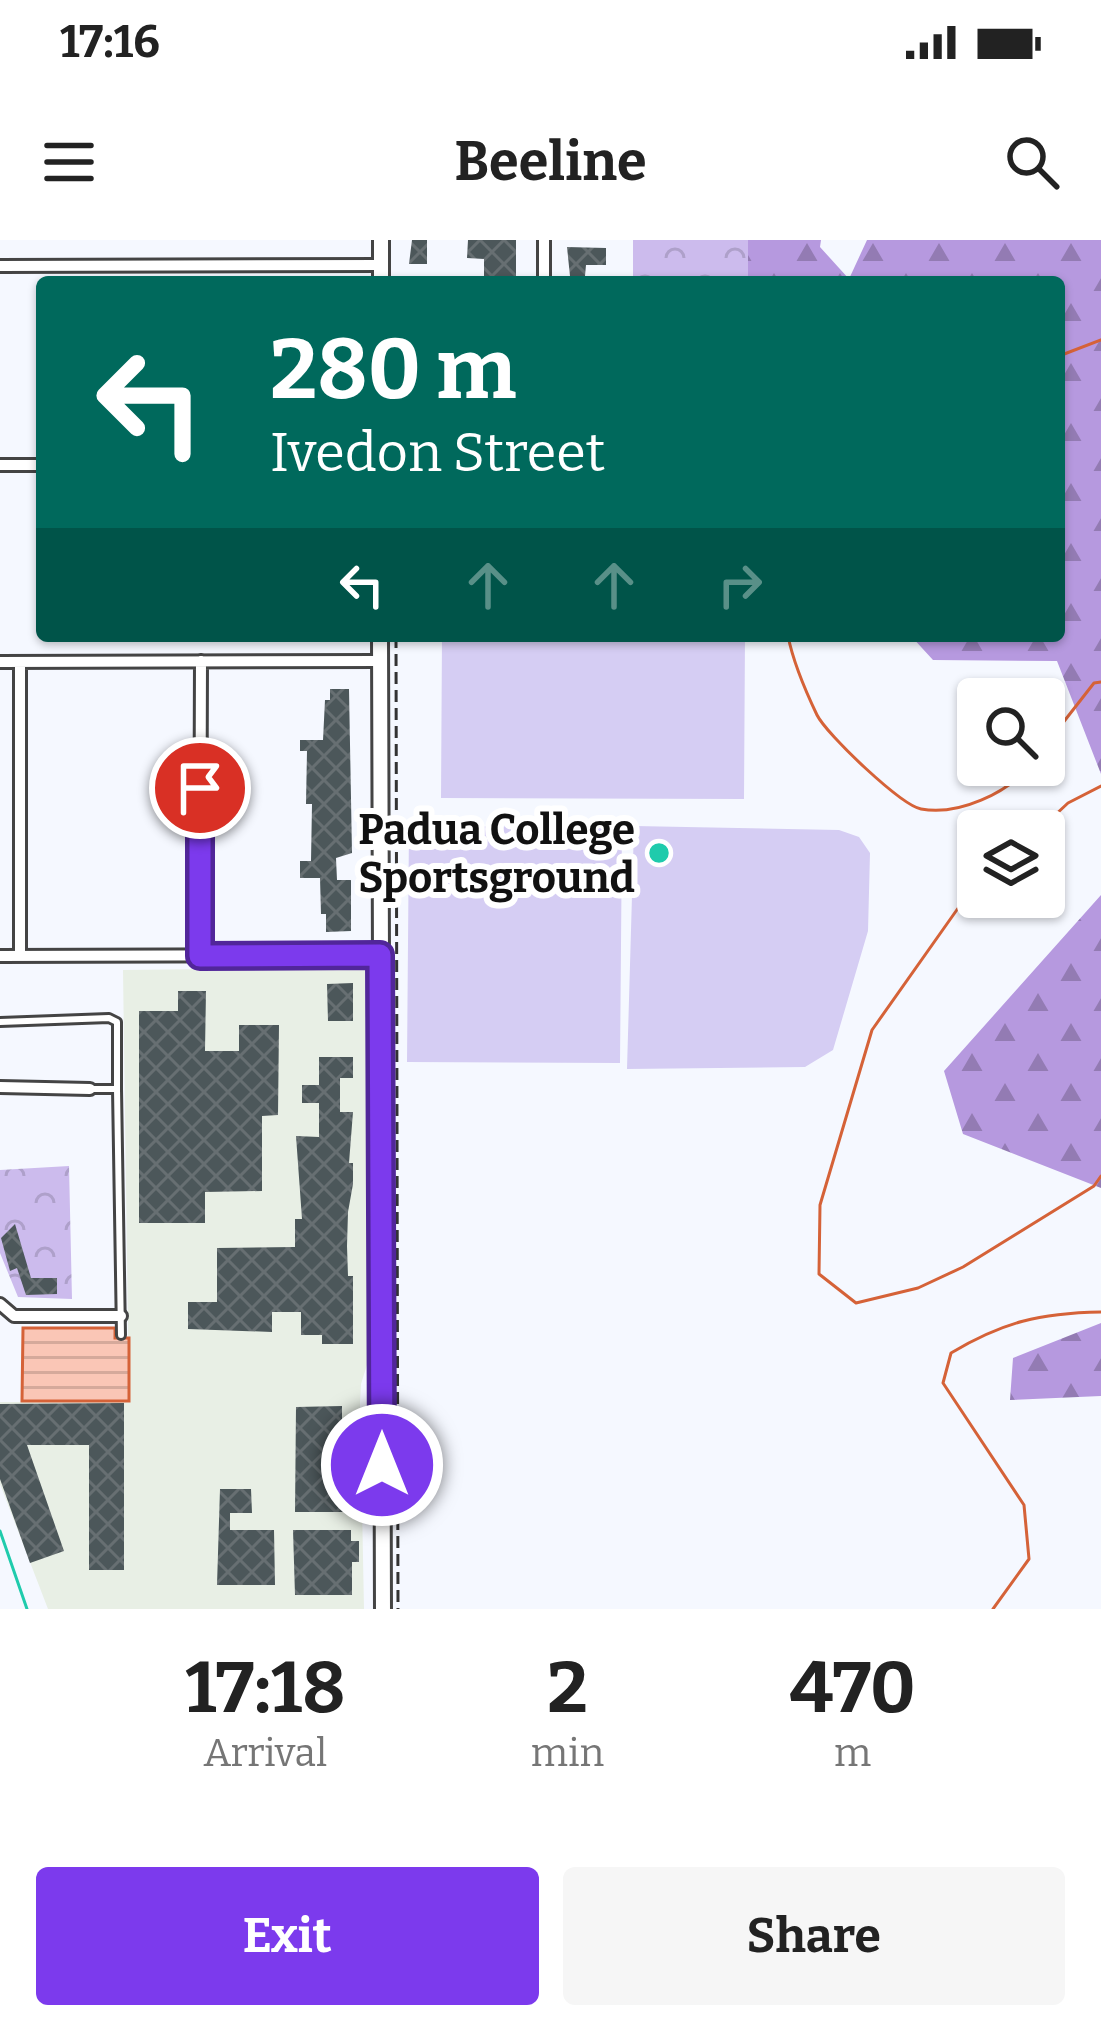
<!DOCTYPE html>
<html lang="en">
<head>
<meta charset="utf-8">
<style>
  :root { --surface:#fff; --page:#f6f6f6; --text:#222; --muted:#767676; --accent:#7c3aed }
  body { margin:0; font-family:Bitter,serif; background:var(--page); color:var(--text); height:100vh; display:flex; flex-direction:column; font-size:45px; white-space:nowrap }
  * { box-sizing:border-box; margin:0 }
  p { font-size:39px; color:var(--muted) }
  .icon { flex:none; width:66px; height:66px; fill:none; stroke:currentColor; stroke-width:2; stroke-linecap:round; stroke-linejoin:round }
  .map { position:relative; height:1369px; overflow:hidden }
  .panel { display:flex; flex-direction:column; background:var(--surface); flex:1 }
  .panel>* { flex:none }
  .banner { position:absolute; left:36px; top:36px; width:1029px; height:366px; border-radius:12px; box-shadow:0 3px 9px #0004; background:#00695c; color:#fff; overflow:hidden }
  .tools { position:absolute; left:957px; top:438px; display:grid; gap:24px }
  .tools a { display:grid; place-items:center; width:108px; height:108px; border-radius:12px; background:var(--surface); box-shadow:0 3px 9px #0004; font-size:60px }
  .pin { position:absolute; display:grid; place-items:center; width:102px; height:102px; color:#fff; margin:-51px; border:6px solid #fff; border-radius:50%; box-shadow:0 3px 12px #0007 }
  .me { position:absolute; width:132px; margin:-66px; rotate:0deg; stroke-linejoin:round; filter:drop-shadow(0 0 9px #0008) }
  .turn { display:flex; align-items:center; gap:42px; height:252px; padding:0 36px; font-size:54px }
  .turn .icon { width:156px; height:156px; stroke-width:2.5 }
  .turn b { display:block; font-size:84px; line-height:102px }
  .lanes { display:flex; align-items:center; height:114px; padding:0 36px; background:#0003; justify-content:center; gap:60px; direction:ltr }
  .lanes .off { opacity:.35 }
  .eta { display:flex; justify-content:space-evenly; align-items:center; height:204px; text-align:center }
  .eta b { font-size:72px; font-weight:700; line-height:84px }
  .cta { display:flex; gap:24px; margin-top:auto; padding:24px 36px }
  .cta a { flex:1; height:138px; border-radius:12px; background:var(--accent); color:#fff; font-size:48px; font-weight:700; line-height:138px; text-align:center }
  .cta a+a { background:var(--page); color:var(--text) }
  .status { display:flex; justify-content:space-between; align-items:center; height:84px; padding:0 60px; background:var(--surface); direction:ltr }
  .status svg { height:33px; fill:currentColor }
  header { display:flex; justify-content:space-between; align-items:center; height:156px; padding:0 36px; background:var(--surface); font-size:54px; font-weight:700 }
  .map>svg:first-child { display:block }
  .industrial { fill:#e8efe5 }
  .forest { fill:url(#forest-firs) }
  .park { fill:url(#park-crowns) }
  .pitch { fill:#d5cdf3 }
  .water { fill:url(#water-rules); stroke:#d56238; stroke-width:3 }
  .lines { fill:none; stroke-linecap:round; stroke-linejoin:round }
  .stream { stroke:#d56238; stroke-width:3 }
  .building { fill:url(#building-cross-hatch) }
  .service-casing { stroke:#444; stroke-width:12 }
  .minor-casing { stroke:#444; stroke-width:16 }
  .tertiary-casing { stroke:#444; stroke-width:20 }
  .path { stroke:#333; stroke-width:3; stroke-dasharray:12 6; stroke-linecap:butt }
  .service { stroke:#fff; stroke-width:6 }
  .minor { stroke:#fff; stroke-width:10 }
  .tertiary { stroke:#fff; stroke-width:14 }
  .rail { stroke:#1fcbac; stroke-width:3 }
  .route-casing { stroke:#51269a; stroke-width:30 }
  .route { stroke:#7c3aed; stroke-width:21 }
  .poi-dot { fill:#1fcbac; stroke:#fff; stroke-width:4.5 }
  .labels { text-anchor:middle; stroke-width:12; stroke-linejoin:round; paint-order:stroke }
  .poi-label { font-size:42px; font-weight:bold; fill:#111; stroke:#fff; text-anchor:end }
</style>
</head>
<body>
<div class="status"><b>17:16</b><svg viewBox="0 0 49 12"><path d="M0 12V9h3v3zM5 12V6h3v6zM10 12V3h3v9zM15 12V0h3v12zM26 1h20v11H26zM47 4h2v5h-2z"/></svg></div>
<header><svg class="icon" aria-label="menu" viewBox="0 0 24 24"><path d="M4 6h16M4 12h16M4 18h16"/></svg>Beeline<svg class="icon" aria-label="search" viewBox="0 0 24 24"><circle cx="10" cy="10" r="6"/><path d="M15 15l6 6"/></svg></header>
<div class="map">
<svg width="1101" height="1369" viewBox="0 0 1101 1369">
  <defs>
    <pattern id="forest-firs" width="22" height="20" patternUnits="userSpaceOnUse" patternTransform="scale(3)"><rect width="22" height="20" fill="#b699df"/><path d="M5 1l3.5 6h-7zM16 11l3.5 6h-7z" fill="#937bb3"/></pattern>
    <pattern id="park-crowns" width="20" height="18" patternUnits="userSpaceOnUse" patternTransform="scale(3)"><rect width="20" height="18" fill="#ccbbed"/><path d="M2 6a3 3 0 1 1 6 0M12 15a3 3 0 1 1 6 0" fill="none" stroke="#aea0ca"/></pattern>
    <pattern id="water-rules" width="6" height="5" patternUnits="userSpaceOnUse" patternTransform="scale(3)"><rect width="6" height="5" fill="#fac6b6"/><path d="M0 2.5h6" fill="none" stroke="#d5a99b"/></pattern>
    <pattern id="building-cross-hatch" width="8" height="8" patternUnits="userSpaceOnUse" patternTransform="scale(3)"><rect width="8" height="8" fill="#4c575a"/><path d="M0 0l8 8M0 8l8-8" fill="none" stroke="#676f72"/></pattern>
  </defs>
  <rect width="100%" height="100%" fill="#f5f8ff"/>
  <path class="industrial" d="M370 727 371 1112 361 1144 360 1162 364 1369H48L0 1244V1162H129L123 730Z"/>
  <path class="forest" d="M747 0H821L820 7 849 39 867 0H1101V534L1057 421 933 420 911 396H1059V42H747Z
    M1101 655V948L963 894 944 831Z
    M1101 1083V1156L1010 1160 1013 1118Z"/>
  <path class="park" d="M633 0H748V42H633Z
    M69 926 72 1059 18 1057 0 1013V930Z"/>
  <path class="pitch" d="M442 396H745L744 559 441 558Z
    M409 586 622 587 620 823 407 822Z
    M634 586 839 590 859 597 870 613 868 691 833 810 805 827 627 829Z"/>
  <path class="water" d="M23 1088H115V1098H129V1161H22Z"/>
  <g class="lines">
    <path class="stream" d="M1059 116 1101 100
      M788 396C793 421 806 452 817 475 827 495 901 565 921 569 958 576 1008 553 1030 525
      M1044 507 1094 443 1101 442
      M1038 591 1068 563 1101 546
      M978 648 961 664 872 790 820 965 819 1034 856 1063 918 1048 963 1027 1094 946 1101 936
      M993 1369 1029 1319 1024 1265 943 1143 951 1113C1003 1082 1040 1073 1101 1072"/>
  </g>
  <path class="building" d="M412 0H427V24H409Z
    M468 0H516V42H484V19L467 18Z
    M567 7 606 8V25H586L585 36H570Z
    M330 449H349L352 613 336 618 337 640H351V691L326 692V674H321L320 638H300V621H311L312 564H306L307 511H300V500H323L325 460H330Z
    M353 743V781H328L327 744Z
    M178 751H206L205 811H239V785H279L278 875 262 876V951L205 952V983H139V771H178Z
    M319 817H353V838H340V872H353L349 923H353V944L348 972 347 1006 348 1036H353V1104H322V1095H301V1072H272V1092L188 1089V1062H217V1008L295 1007V979H302L296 896 319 897V863H302V845H319Z
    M15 984 31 1038H57V1054L26 1055 17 1028 10 1031 1 998Z
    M124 1163V1330H89V1205H27L64 1311 30 1323 0 1239V1164Z
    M342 1166V1221H354V1272H295L296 1167Z
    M220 1249H251L252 1273H230V1290H274L275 1345H217Z
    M293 1290H351V1301H359V1322H352V1355H295Z"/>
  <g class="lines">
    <defs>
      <path id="service" d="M0 782 109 778 117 782V849
        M91 849H117L121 1095"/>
      <path id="minor" d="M544 0V42
        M0 26 382 25
        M0 225H42
        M0 422 380 421
        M0 716 380 715
        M20 716V422
        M200 716 201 421
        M0 847 90 849
        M0 1064 14 1076H121"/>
      <path id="tertiary" d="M381 0V42
        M380 396 383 1369"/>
    </defs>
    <use href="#service" class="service-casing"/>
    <use href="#minor" class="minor-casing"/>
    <use href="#tertiary" class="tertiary-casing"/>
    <path class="path" d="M396 396 398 1369"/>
    <use href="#service" class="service"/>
    <use href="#minor" class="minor"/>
    <use href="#tertiary" class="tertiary"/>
    <path class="rail" d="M0 1291 27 1369"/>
  </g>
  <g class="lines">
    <defs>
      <path id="route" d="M200 548V716L380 715 382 1225"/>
    </defs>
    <use href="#route" class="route-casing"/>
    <use href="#route" class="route"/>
  </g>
  <circle class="poi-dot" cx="659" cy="613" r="12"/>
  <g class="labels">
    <g class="poi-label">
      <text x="635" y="604">Padua College<tspan x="635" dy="48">Sportsground</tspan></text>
    </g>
  </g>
</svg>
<div class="tools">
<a><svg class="icon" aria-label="search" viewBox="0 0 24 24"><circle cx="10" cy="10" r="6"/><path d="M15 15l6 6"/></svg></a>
<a><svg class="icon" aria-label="layers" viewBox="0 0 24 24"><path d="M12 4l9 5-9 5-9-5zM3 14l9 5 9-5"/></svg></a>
</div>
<div class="pin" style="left:200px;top:548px;background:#d93025"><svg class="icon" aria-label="arrive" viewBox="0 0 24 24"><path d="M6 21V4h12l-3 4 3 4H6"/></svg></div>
<svg class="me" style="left:382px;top:1225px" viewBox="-20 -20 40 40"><circle r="17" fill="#7c3aed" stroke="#fff" stroke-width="3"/><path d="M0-11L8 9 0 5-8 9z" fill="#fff"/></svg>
<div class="banner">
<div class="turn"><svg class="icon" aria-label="left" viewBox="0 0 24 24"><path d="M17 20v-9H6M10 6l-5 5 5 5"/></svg><div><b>280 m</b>Ivedon Street</div></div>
<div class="lanes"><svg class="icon" aria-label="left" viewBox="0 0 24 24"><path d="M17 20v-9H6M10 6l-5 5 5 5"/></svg><svg class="icon off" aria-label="ahead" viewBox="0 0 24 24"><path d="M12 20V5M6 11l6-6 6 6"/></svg><svg class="icon off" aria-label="ahead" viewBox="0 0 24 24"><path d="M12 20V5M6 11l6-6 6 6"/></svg><svg class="icon off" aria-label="right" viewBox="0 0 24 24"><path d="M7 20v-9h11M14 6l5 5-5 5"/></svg></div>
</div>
</div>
<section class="panel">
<div class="eta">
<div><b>17:18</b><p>Arrival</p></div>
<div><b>2</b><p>min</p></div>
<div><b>470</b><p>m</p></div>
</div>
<div class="cta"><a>Exit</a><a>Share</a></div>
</section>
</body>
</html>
